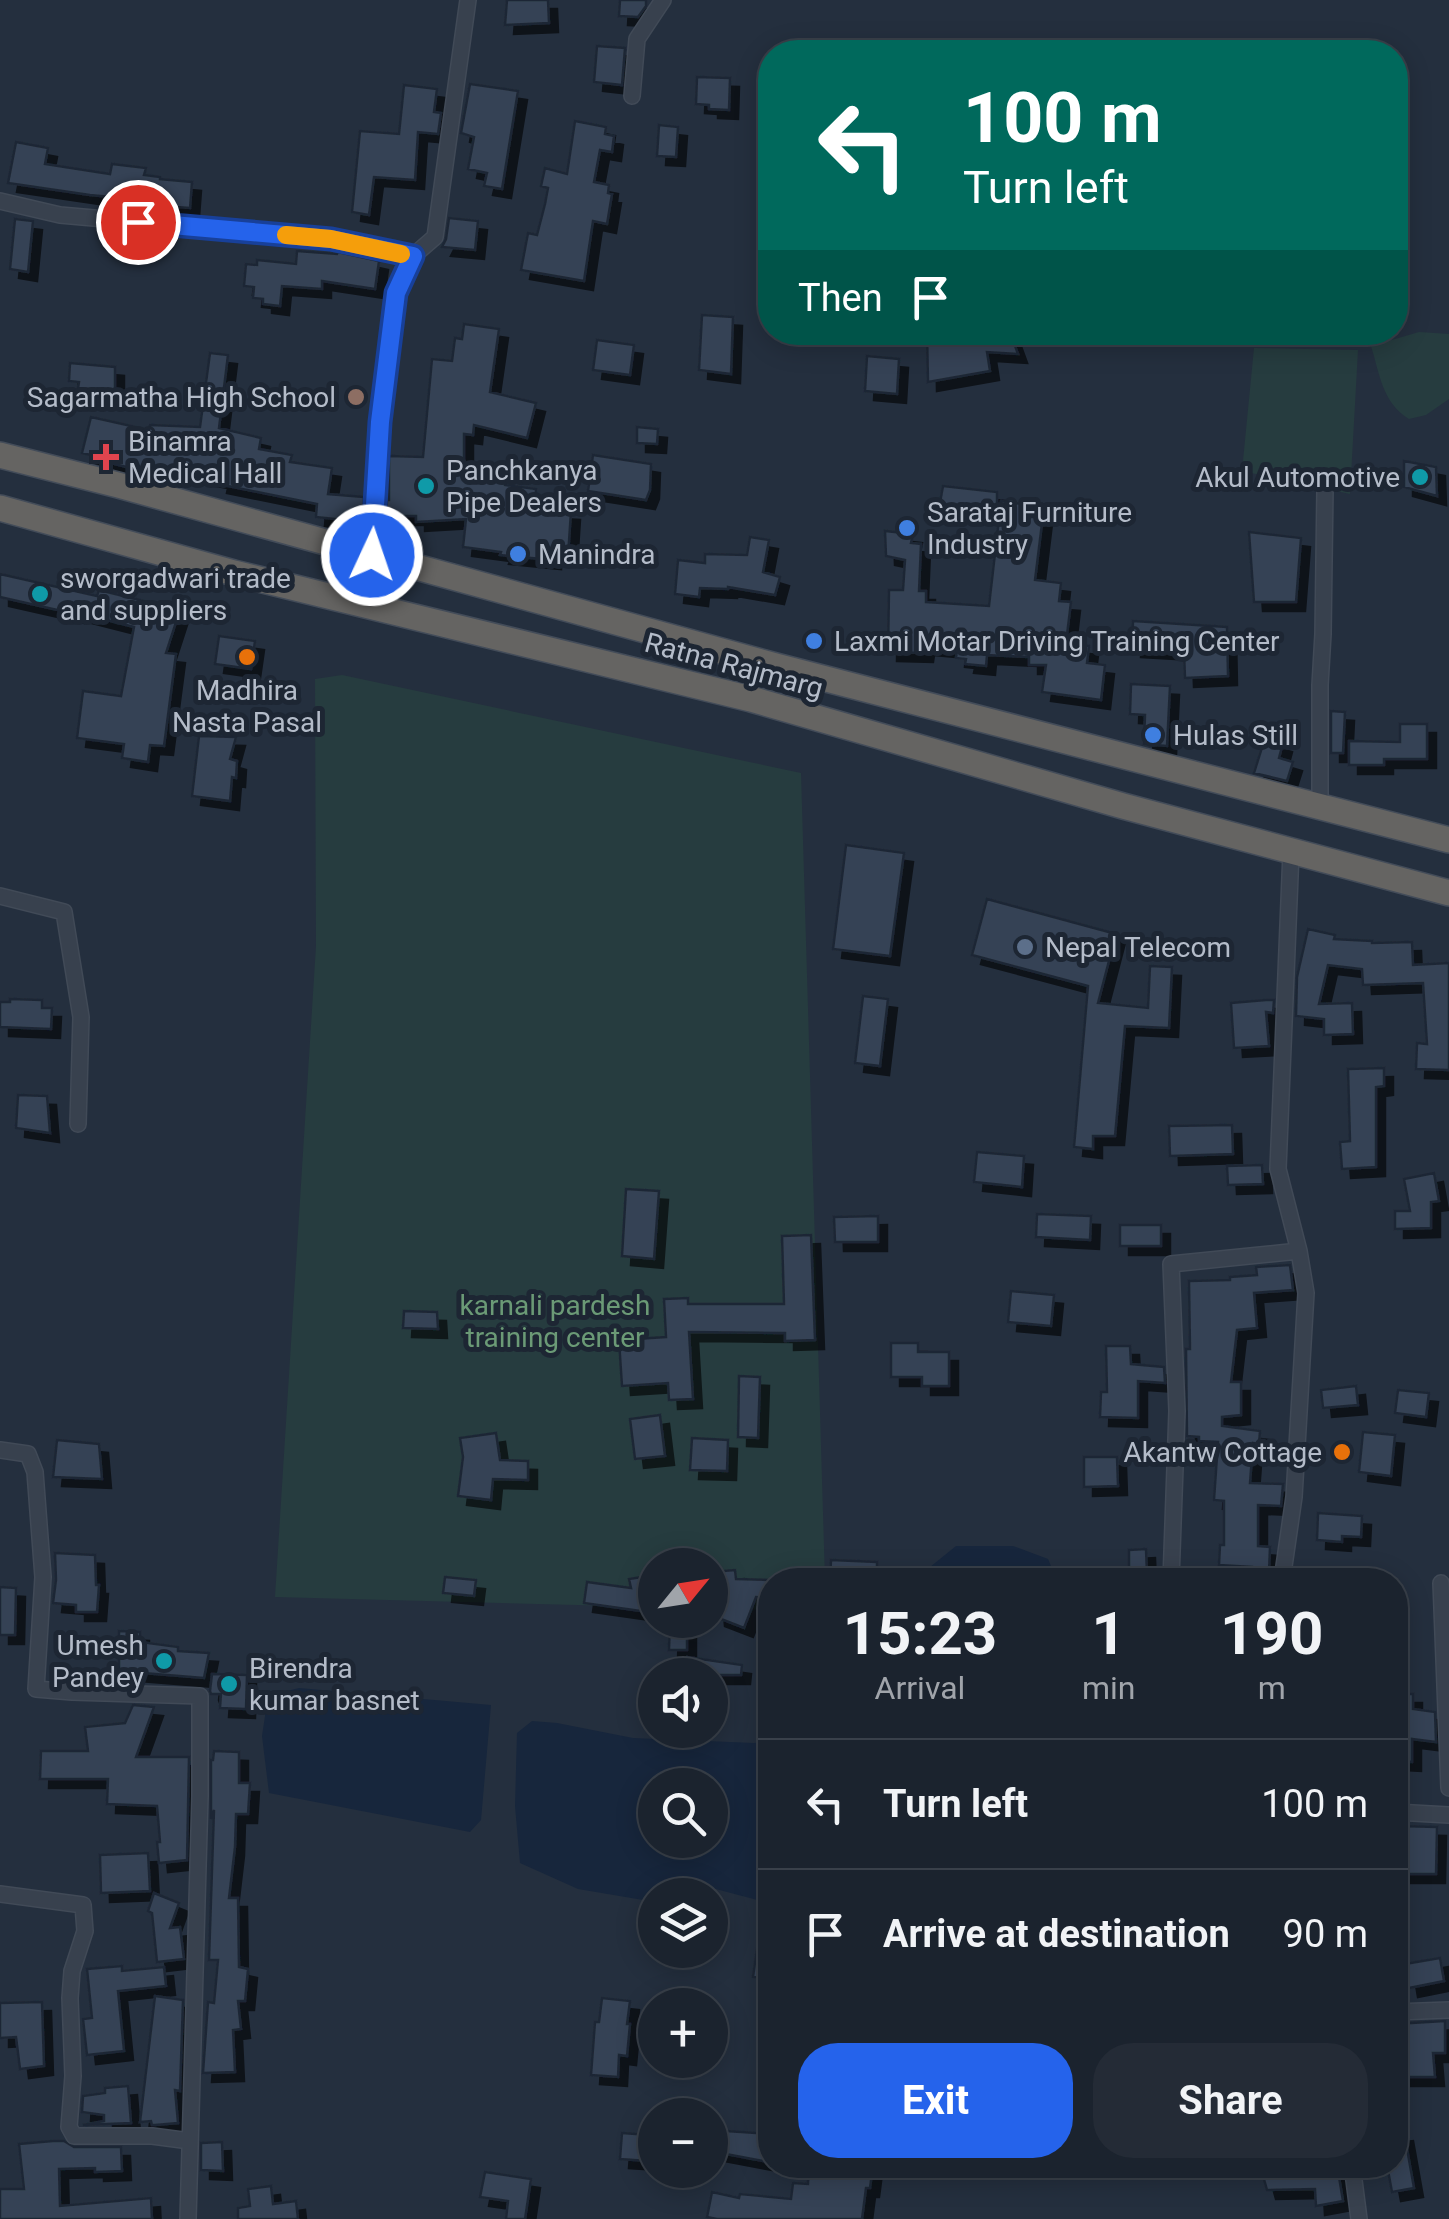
<!DOCTYPE html>
<html lang="en">
<head>
<meta charset="utf-8">
<style>
  :root { --surface:#1b232e; --page:#242b36; --text:#f1f3f6; --muted:#a0a4aa; --line:#39404a; --accent:#2563eb }
  body { margin:0; font-family:Roboto,sans-serif; background:var(--page); color:var(--text); height:100vh; display:flex; flex-direction:column; font-size:38px; white-space:nowrap }
  * { box-sizing:border-box; margin:0 }
  p { font-size:32px; color:var(--muted) }
  .icon { flex:none; width:55px; height:55px; fill:none; stroke:currentColor; stroke-width:2; stroke-linecap:round; stroke-linejoin:round }
  .map { position:relative; flex:1; overflow:hidden }
  .panel { position:absolute; left:758px; top:1568px; width:650px; height:610px; display:flex; flex-direction:column; background:var(--surface); border-radius:40px; box-shadow:0 5px 25px #0003,0 0 0 2px var(--line) }
  .panel>* { flex:none }
  .top-card { position:absolute; left:758px; top:40px; width:650px; height:305px; border-radius:40px; box-shadow:0 5px 25px #0003,0 0 0 2px var(--line); background:#00695c; color:#fff; overflow:hidden }
  .needle { width:65px; rotate:60deg }
  .fabs { position:absolute; left:638px; top:1548px; display:grid; gap:20px }
  .fabs a { display:grid; place-items:center; width:90px; height:90px; border-radius:50%; background:var(--surface); box-shadow:0 5px 25px #0003,0 0 0 2px var(--line); font-size:50px }
  .pin { position:absolute; display:grid; place-items:center; width:85px; height:85px; color:#fff; margin:-42px; border:5px solid #fff; border-radius:50%; box-shadow:0 2px 10px #0007 }
  .me { position:absolute; width:110px; margin:-55px; rotate:3deg; stroke-linejoin:round; filter:drop-shadow(0 0 8px #0008) }
  .turn { display:flex; align-items:center; gap:35px; height:210px; padding:0 40px; font-size:45px }
  .turn .icon { width:130px; height:130px; stroke-width:2.5 }
  .turn b { display:block; font-size:70px; line-height:85px }
  .then { display:flex; align-items:center; height:95px; padding:0 40px; background:#0003; gap:20px; font-size:38px }
  .eta { display:flex; justify-content:space-evenly; align-items:center; height:170px; text-align:center }
  .eta b { font-size:60px; font-weight:700; line-height:70px }
  .primary-button { display:flex; gap:20px; margin-top:auto; padding:20px 40px }
  .primary-button a { flex:1; height:115px; border-radius:40px; background:var(--accent); color:#fff; font-size:40px; font-weight:700; line-height:115px; text-align:center }
  .primary-button a+a { background:var(--page); color:var(--text) }
  ul { padding:0; list-style:none }
  li { display:flex; align-items:center; gap:30px; height:130px; padding:0 40px; border-top:2px solid var(--line) }
  li div { flex:1 }
  li b { display:block; font-size:38px }
  li em { font-style:normal }
  .map>svg:first-child { display:block }
  .green { fill:#263c3f }
  .water { fill:#17263c; fill-rule:evenodd }
  .building { fill:#364354; stroke:#1f2835; stroke-width:2.5; filter:url(#shadow) }
  .lines { fill:none; stroke-linecap:round; stroke-linejoin:round }
  .minor-casing { stroke:#414a57; stroke-width:18 }
  .trunk-casing { stroke:#434c59; stroke-width:28 }
  .minor { stroke:#38414e; stroke-width:15 }
  .trunk { stroke:#656462; stroke-width:25 }
  .route-casing { stroke:#184099; stroke-width:25 }
  .route { stroke:#2563eb; stroke-width:18 }
  .slow { stroke:#f59e0b; stroke-width:18 }
  .education-dot { fill:#8d6e63; stroke:#1d2633; stroke-width:4 }
  .health-dot { fill:#e0444e; stroke:#1d2633; stroke-width:4 }
  .culture-dot { fill:#0f9aa8; stroke:#1d2633; stroke-width:4 }
  .shop-dot { fill:#3f7fe0; stroke:#1d2633; stroke-width:4 }
  .food-dot { fill:#e8710a; stroke:#1d2633; stroke-width:4 }
  .service-dot { fill:#5c6f8a; stroke:#1d2633; stroke-width:4 }
  .labels { text-anchor:middle; stroke-width:10; stroke-linejoin:round; paint-order:stroke }
  .poi-label { font-size:28px; fill:#b4bcc9; stroke:#1d2633; text-anchor:start }
  .street-label { font-size:28px; fill:#b4bcc9; stroke:#1d2633 }
  .park-label { font-size:28px; fill:#6b9a76; stroke:#1d2633 }
</style>
</head>
<body>
<div class="map">
<svg width="1449" height="2219" viewBox="0 0 1449 2219">
  <defs>
    <filter id="shadow"><feDropShadow dx="9" dy="9" stdDeviation="0" flood-color="#0009"/></filter>
  </defs>
  <rect width="100%" height="100%" fill="#242f3e"/>
  <path class="green" d="M1419 332 1449 334V399L1426 415 1409 419C1382 402 1380 375 1371 346Z
    M1254 348 1358 350 1350 494 1242 471Z
    M342 675 801 773 825 1580H770V1610L710 1608V1565H655V1607L275 1597 316 946 315 679Z"/>
  <path class="water" d="M956 1546H1013L1048 1559 1057 1580H914Z
    M299 1688 491 1705 481 1820 470 1832 269 1793 262 1736 268 1696Z
    M532 1721 557 1723 633 1738 754 1743 770 1741V1900L765 1902 674 1878 657 1884 659 1895H655V1902L578 1889 520 1863 515 1806 517 1733ZM655 1785H710V1840H655Z"/>
  <path class="building" d="M507 0H548L549 23 505 25Z
    M620 0H646V6L638 17 619 16Z
    M597 46 625 48 622 85 594 82Z
    M697 77 730 78 729 110 709 109V105L696 104Z
    M470 84 518 91 502 189 484 186 487 173 468 169 474 137 461 133Z
    M404 85 437 89 434 112 441 113 438 134 418 132 415 180 374 177 369 215 352 212 360 131 399 134Z
    M575 121 606 127 605 134 614 136 612 152 600 150 594 182 609 185 608 193 612 194 607 224 593 221 584 281 521 270 528 233 537 235 545 204 548 188 541 186 545 168 567 174Z
    M659 125 678 127 676 157 657 156Z
    M16 142 48 148 45 164 110 174 112 164 146 168 144 175 160 177V179L192 182 190 208 163 206V202L90 195 8 183Z
    M449 218 478 221 475 250 442 247 446 239Z
    M15 219 33 221 28 272 10 269Z
    M297 251 337 254 338 252 379 261 375 289 322 281V289L282 286 280 306 263 304V299L253 298 254 287 244 286 246 264 257 265V260L296 264Z
    M702 315 733 317 731 374 699 370Z
    M464 324 499 329 490 392 536 403 527 438 474 425 473 435 464 434V476L505 481V485L536 489 535 509 571 511 568 556 552 555V560L500 555 501 552 463 547 466 519 416 522V516H386L387 500H389V456L423 457 432 359 452 361 455 338 462 339Z
    M927 332H1010L1018 354 987 352 990 371 928 382Z
    M597 340 634 345 630 375 593 370Z
    M210 353 228 355 219 428 261 438 259 449 292 455 290 462 332 468 328 494 364 497 363 522 316 517 317 504 218 484 219 479 166 470V473L146 472 103 461 104 458 82 453 91 417 149 430 150 425 200 427Z
    M867 356 899 359 897 394 865 391Z
    M70 363 115 367V390L78 388 79 382 69 381Z
    M637 427 658 429 657 444 637 443Z
    M593 455 651 464 650 490 646 500 588 491Z
    M1404 461 1436 467 1437 496 1404 487Z
    M943 486 997 492V513L939 508Z
    M1001 501 1044 507 1035 580 1061 583 1059 601 1071 602 1066 643 1089 646 1087 663 1105 665 1101 700 1042 692 1046 665H1029V657L987 655 986 666 965 664 966 659 956 658 957 649 925 646 924 653 888 652 889 590H903L905 560 886 556 885 531 913 534 911 543 921 544 919 591H926V602L989 606Z
    M1249 532 1301 538 1296 602H1254Z
    M750 537 769 540 763 572 780 577 775 595 728 587V589L700 588 699 597 675 594 678 560 705 563V554L747 555Z
    M0 574 97 596 99 590 180 610 166 653 176 654 164 746 150 745 148 762 122 758 124 744 77 738 83 691 121 696 134 627 75 612V614L0 597Z
    M1133 621 1227 627 1228 676 1185 678 1184 651 1132 648Z
    M219 636 255 641 251 669 215 664Z
    M1131 684 1170 686 1167 746 1144 744 1145 715 1130 714Z
    M1331 711 1345 712 1343 753H1331Z
    M1400 724H1427V759H1384V765H1349V741L1400 742Z
    M199 736 236 737 230 759 237 761 236 778 232 777 230 801 192 796Z
    M1265 738 1283 743 1279 758 1293 762 1287 781 1254 773Z
    M846 845 904 853 890 956 833 949Z
    M987 899 1116 934 1098 1003 1148 1008 1150 966 1172 967 1169 1028 1125 1026 1115 1136H1093V1149L1074 1147 1088 986 972 955Z
    M1308 929 1335 935 1334 939 1372 941V943L1412 942 1413 965 1449 963V1070L1416 1069 1417 1043 1427 1044 1423 983 1363 985 1362 969 1328 965 1319 1004 1352 1003 1353 1034 1324 1035V1019L1296 1016 1297 977Z
    M863 996 888 999 880 1066 855 1063Z
    M10 999 42 1000V1008H52L51 1029 0 1027V1002H10Z
    M1266 1000H1274L1273 1013 1266 1012 1269 1046 1234 1048 1231 1003Z
    M1384 1068V1086L1376 1087V1167L1342 1169 1340 1142 1350 1141 1348 1069Z
    M18 1095 47 1096 50 1133 16 1128Z
    M1232 1125 1233 1154 1170 1156 1169 1126Z
    M977 1152 1024 1156 1022 1187 974 1182Z
    M1262 1165 1263 1184 1228 1185 1227 1166Z
    M1434 1173 1439 1201 1431 1202V1228L1395 1229V1211H1410L1404 1179Z
    M626 1189 659 1191 654 1259 622 1256Z
    M1037 1214 1091 1216 1090 1240 1036 1237Z
    M878 1216V1242H835L834 1217Z
    M1120 1225H1161V1246H1120Z
    M811 1235 815 1340 785 1341V1333L689 1332 693 1399 669 1400 668 1383 622 1386 619 1340 666 1337 664 1299 688 1298V1304H784L782 1236Z
    M1290 1265 1293 1290 1254 1293 1257 1328 1237 1330 1231 1382H1241V1415L1222 1417V1426L1260 1431 1259 1444 1253 1443 1250 1483 1283 1484 1281 1506 1258 1505V1546L1270 1547 1269 1571 1252 1570V1567L1219 1565 1220 1545H1224V1501L1214 1500 1218 1442 1199 1441V1437L1187 1436 1186 1349H1190L1189 1281 1230 1280V1277L1257 1275 1256 1267Z
    M1011 1291 1054 1295 1051 1326 1008 1322Z
    M404 1311 437 1312 438 1329 403 1328Z
    M891 1343H918V1352H949V1386H922V1377H891Z
    M1106 1346H1130L1131 1364 1164 1367 1165 1383 1138 1381V1418L1100 1417 1101 1392H1107Z
    M739 1376 760 1377 758 1438 738 1437Z
    M1356 1386 1358 1405 1323 1408 1321 1390Z
    M1398 1390 1429 1393 1426 1417 1395 1413Z
    M660 1415 665 1456 635 1459 630 1419Z
    M1363 1432 1395 1435 1391 1476 1359 1472Z
    M496 1433 500 1460 528 1461V1480L493 1479 491 1500 458 1496 463 1457 460 1438Z
    M692 1438 728 1440 727 1471 690 1470Z
    M57 1440 99 1444 102 1479 53 1477Z
    M1084 1457H1117L1118 1486 1084 1487Z
    M1318 1513 1362 1516 1361 1537 1342 1536V1542L1317 1540Z
    M1146 1549 1147 1576H1129V1550Z
    M55 1553 95 1555 96 1585H99L97 1612H76V1605L53 1603 56 1580Z
    M831 1560 877 1562V1580H830Z
    M735 1570 736 1579 770 1580V1598L756 1597 744 1628 716 1617 712 1572Z
    M655 1575V1613L584 1603 587 1582 631 1588 629 1579Z
    M445 1577 476 1580 474 1596 443 1593Z
    M0 1587 16 1588 15 1635H0Z
    M670 1620H687V1650H669Z
    M119 1631 140 1632V1642L178 1647V1651L209 1653 204 1678 119 1671Z
    M687 1657 742 1665 741 1675H685Z
    M212 1674 247 1675 246 1709 220 1708 221 1694H211L210 1691Z
    M1398 1694H1413V1709L1435 1712 1436 1742 1412 1739V1762L1396 1761 1395 1708H1398Z
    M133 1705 154 1707 136 1757H189L187 1860 159 1863 157 1842H160L157 1806 107 1804 108 1779H40L41 1751H88L85 1727 125 1723Z
    M214 1751 239 1752V1783H250L248 1814H236L235 1847 229 1898H238L239 1967 248 1969 245 2001H238L241 2029 233 2030 235 2072 203 2073 208 2002 214 2003 218 1960H209L214 1810 211 1819V1760H213Z
    M1398 1826 1437 1827 1436 1874H1397Z
    M148 1853 150 1891 101 1893 100 1855Z
    M154 1893 179 1903 170 1928 180 1927 184 1959 157 1962 152 1913 148 1911Z
    M760 1928 770 1929V1979L753 1977Z
    M1440 1958 1444 1981 1409 1988 1405 1964Z
    M122 1966V1971L164 1967 166 1986 118 1991 124 2051 87 2055 83 2019 92 2018 87 1969Z
    M155 1996 183 2000 180 2091 175 2090 178 2123 155 2125H152L151 2121 140 2122Z
    M602 1998 630 2001 627 2024H630L627 2056 619 2055 618 2077 591 2075 595 2022H599Z
    M42 2002 44 2066 20 2069 16 2037 0 2038V2003Z
    M1445 2021V2053H1433L1435 2077H1395V2024Z
    M128 2086 131 2123 83 2125 104 2121V2115L82 2112 83 2096 105 2093V2088Z
    M710 2130 770 2134V2154H764L763 2161 710 2151Z
    M1404 2132 1414 2188 1392 2192 1387 2165H1395V2133Z
    M622 2133 649 2135 648 2161 620 2159Z
    M53 2141H64L74 2147H121L122 2171 95 2172V2168L59 2169 60 2206 151 2198 152 2219H0V2189H24L19 2144Z
    M222 2142 223 2171 201 2170V2143Z
    M809 2165H873L870 2188H866L862 2219H717L707 2217 712 2192 739 2198 740 2194 791 2199 793 2183 808 2184Z
    M1297 2165H1337L1343 2201 1316 2206 1315 2189 1267 2190 1262 2172 1297 2173Z
    M485 2172 531 2179 525 2219H506L508 2201 480 2197Z
    M271 2186 273 2204 296 2201 298 2219H238V2208L250 2206 248 2189Z"/>
  <g class="lines">
    <defs>
      <path id="minor" d="M632 96 637 39 663 0
        M0 201 60 215 331 239 413 256 435 237 468 0
        M372 555 380 422 396 293 413 256
        M1320 807V685L1323 634 1325 489
        M0 896 64 912 81 1017 78 1124
        M0 1450 28 1454 35 1472 43 1577 36 1689 72 1692 200 1696V1796L188 2219
        M1171 1580 1177 1411 1171 1264 1299 1251
        M1282 1580 1294 1497 1306 1293 1299 1251 1278 1169 1291 852
        M1441 1583 1449 1788
        M1395 1812 1449 1815
        M0 1894 83 1905 85 1931 72 1971 70 1998 73 2076 69 2127 74 2136H152L190 2141
        M1395 2012 1449 2010
        M1352 2165 1359 2219"/>
      <path id="trunk" d="M0 455 118 485 776 666 1449 840
        M0 508 234 573 751 699 1123 806 1449 893"/>
    </defs>
    <use href="#minor" class="minor-casing"/>
    <use href="#trunk" class="trunk-casing"/>
    <use href="#minor" class="minor"/>
    <use href="#trunk" class="trunk"/>
  </g>
  <g class="lines">
    <defs>
      <path id="route" d="M138 222 331 239 413 256 396 293 380 422 372 555"/>
    </defs>
    <use href="#route" class="route-casing"/>
    <use href="#route" class="route"/>
    <path class="slow" d="M286 235 331 239 401 254"/>
  </g>
  <circle class="education-dot" cx="356" cy="397" r="10"/>
  <path class="health-dot" d="M101 442h10v10h10v10h-10v10h-10v-10h-10v-10h10z"/>
  <g class="culture-dot">
    <circle cx="1420" cy="477" r="10"/>
    <circle cx="426" cy="486" r="10"/>
    <circle cx="40" cy="594" r="10"/>
    <circle cx="164" cy="1661" r="10"/>
    <circle cx="229" cy="1684" r="10"/>
  </g>
  <g class="shop-dot">
    <circle cx="907" cy="528" r="10"/>
    <circle cx="518" cy="554" r="10"/>
    <circle cx="814" cy="641" r="10"/>
    <circle cx="1153" cy="735" r="10"/>
  </g>
  <g class="food-dot">
    <circle cx="247" cy="657" r="10"/>
    <circle cx="1342" cy="1452" r="10"/>
  </g>
  <circle class="service-dot" cx="1025" cy="947" r="10"/>
  <g class="labels">
    <g class="poi-label">
      <text x="336" y="407" text-anchor="end">Sagarmatha High School</text>
      <text x="128" y="451">Binamra<tspan x="128" dy="32">Medical Hall</tspan></text>
      <text x="446" y="480">Panchkanya<tspan x="446" dy="32">Pipe Dealers</tspan></text>
      <text x="1400" y="487" text-anchor="end">Akul Automotive</text>
      <text x="927" y="522">Sarataj Furniture<tspan x="927" dy="32">Industry</tspan></text>
      <text x="538" y="564">Manindra</text>
      <text x="60" y="588">sworgadwari trade<tspan x="60" dy="32">and suppliers</tspan></text>
      <text x="834" y="651">Laxmi Motar Driving Training Center</text>
      <text x="247" y="700" text-anchor="middle">Madhira<tspan x="247" dy="32">Nasta Pasal</tspan></text>
      <text x="1173" y="745">Hulas Still</text>
      <text x="1045" y="957">Nepal Telecom</text>
      <text x="1322" y="1462" text-anchor="end">Akantw Cottage</text>
      <text x="144" y="1655" text-anchor="end">Umesh<tspan x="144" dy="32">Pandey</tspan></text>
      <text x="249" y="1678">Birendra<tspan x="249" dy="32">kumar basnet</tspan></text>
    </g>
    <g class="street-label">
      <text transform="translate(734 665) rotate(15)" y="10">Ratna Rajmarg</text>
    </g>
    <g class="park-label">
      <text x="555" y="1315">karnali pardesh<tspan x="555" dy="32">training center</tspan></text>
    </g>
  </g>
</svg>
<div class="fabs">
<a><svg class="needle" viewBox="-14 -14 28 28"><path d="M0-13l5 13h-10z" fill="#e53935"/><path d="M0 13l5-13h-10z" fill="#a0a4aa"/></svg></a>
<a><svg class="icon" aria-label="sound" viewBox="0 0 24 24"><path d="M4 9h4l5-4v14l-5-4H4zM17 9q2 3 0 6"/></svg></a>
<a><svg class="icon" aria-label="search" viewBox="0 0 24 24"><circle cx="10" cy="10" r="6"/><path d="M15 15l6 6"/></svg></a>
<a><svg class="icon" aria-label="layers" viewBox="0 0 24 24"><path d="M12 4l9 5-9 5-9-5zM3 14l9 5 9-5"/></svg></a>
<a>+</a>
<a>−</a>
</div>
<div class="pin" style="left:138px;top:222px;background:#d93025"><svg class="icon" aria-label="arrive" viewBox="0 0 24 24"><path d="M6 21V4h12l-3 4 3 4H6"/></svg></div>
<svg class="me" style="left:372px;top:555px" viewBox="-20 -20 40 40"><circle r="17" fill="#2563eb" stroke="#fff" stroke-width="3"/><path d="M0-11L8 9 0 5-8 9z" fill="#fff"/></svg>
<div class="top-card">
<div class="turn"><svg class="icon" aria-label="left" viewBox="0 0 24 24"><path d="M17 20v-9H6M10 6l-5 5 5 5"/></svg><div><b>100 m</b>Turn left</div></div>
<div class="then">Then<svg class="icon" aria-label="arrive" viewBox="0 0 24 24"><path d="M6 21V4h12l-3 4 3 4H6"/></svg></div>
</div>
<section class="panel">
<div class="eta">
<div><b>15:23</b><p>Arrival</p></div>
<div><b>1</b><p>min</p></div>
<div><b>190</b><p>m</p></div>
</div>
<ul>
<li><svg class="icon" aria-label="left" viewBox="0 0 24 24"><path d="M17 20v-9H6M10 6l-5 5 5 5"/></svg><div><b>Turn left</b></div><em>100 m</em></li>
<li><svg class="icon" aria-label="arrive" viewBox="0 0 24 24"><path d="M6 21V4h12l-3 4 3 4H6"/></svg><div><b>Arrive at destination</b></div><em>90 m</em></li>
</ul>
<div class="primary-button"><a>Exit</a><a>Share</a></div>
</section>
</div>
</body>
</html>
